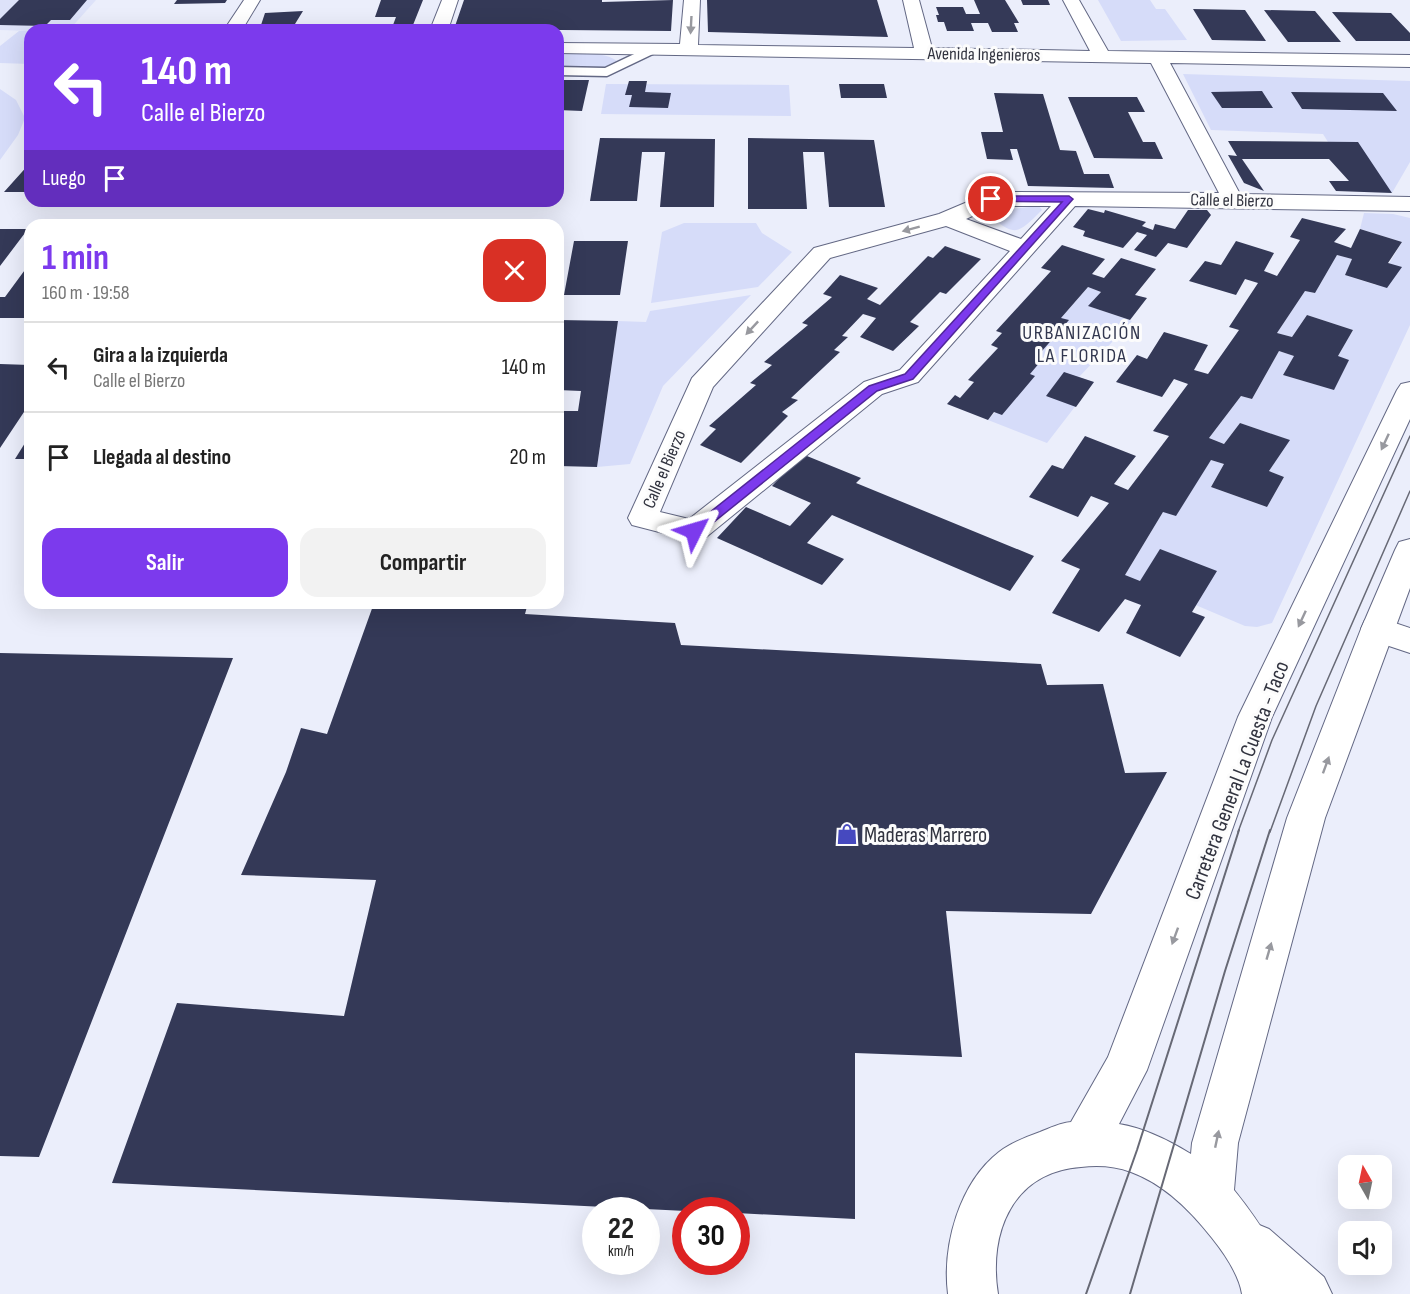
<!DOCTYPE html>
<html lang="es">
<head>
<meta charset="utf-8">
<style>
  :root { --surface:#fff; --page:#f2f2f2; --text:#222; --muted:#767676; --line:#e0e0e0; --accent:#7c3aed }
  body { margin:0; font-family:"Sofia Sans Condensed",sans-serif; background:var(--page); color:var(--text); height:100vh; display:flex; flex-direction:column; font-size:22px; white-space:nowrap }
  * { box-sizing:border-box; margin:0 }
  p { font-size:20px; color:var(--muted) }
  .icon { flex:none; width:33px; height:33px; fill:none; stroke:currentColor; stroke-width:2; stroke-linecap:round; stroke-linejoin:round }
  .map { position:relative; flex:1; overflow:hidden }
  .side { position:absolute; left:24px; top:219px; width:540px; height:390px; display:flex; flex-direction:column; background:var(--surface); border-radius:18px; box-shadow:0 6px 24px #0002 }
  .side>* { flex:none }
  .guide { position:absolute; left:24px; top:24px; width:540px; height:183px; border-radius:18px; box-shadow:0 6px 24px #0002; background:#7c3aed; color:#fff; overflow:hidden }
  .needle { width:39px; rotate:351deg }
  .fabs { position:absolute; left:1338px; top:1155px; display:grid; gap:12px }
  .fabs a { display:grid; place-items:center; width:54px; height:54px; border-radius:12px; background:var(--surface); box-shadow:0 6px 24px #0002; font-size:30px }
  .speed { position:absolute; left:582px; top:1197px; display:flex; gap:12px; font-size:30px; font-weight:700; text-align:center }
  .speed>* { display:grid; place-content:center; width:78px; height:78px; border-radius:50%; background:var(--surface); box-shadow:0 6px 24px #0002; line-height:1 }
  .speed small { font-size:15px; font-weight:400 }
  .speed .limit { border:9px solid #d22; background:#fff; color:#111 }
  .pin { position:absolute; display:grid; place-items:center; width:51px; height:51px; color:#fff; margin:-26px; border:3px solid #fff; border-radius:50%; box-shadow:0 2px 6px #0007 }
  .me { position:absolute; width:66px; margin:-33px; rotate:50deg; stroke-linejoin:round; filter:drop-shadow(0 0 4px #0008) }
  .turn { display:flex; align-items:center; gap:21px; height:126px; padding:0 18px; font-size:27px }
  .turn .icon { width:78px; height:78px; stroke-width:2.5 }
  .turn b { display:block; font-size:42px; line-height:51px }
  .then { display:flex; align-items:center; height:57px; padding:0 18px; background:#0003; gap:12px; font-size:22px }
  .round { display:grid; place-items:center; flex:none; width:63px; height:63px; border-radius:18px; background:var(--page) }
  .overview { display:flex; align-items:center; justify-content:space-between; height:102px; padding:0 18px }
  h1 { font-size:36px; font-weight:700; line-height:45px; color:var(--accent) }
  .primary-button { display:flex; gap:12px; margin-top:auto; padding:12px 18px }
  .primary-button a { flex:1; height:69px; border-radius:18px; background:var(--accent); color:#fff; font-size:24px; font-weight:700; line-height:69px; text-align:center }
  .primary-button a+a { background:var(--page); color:var(--text) }
  ul { padding:0; list-style:none }
  li { display:flex; align-items:center; gap:18px; height:90px; padding:0 18px; border-top:2px solid var(--line) }
  li div { flex:1 }
  li b { display:block; font-size:22px }
  li em { font-style:normal }
  .map>svg:first-child { display:block }
  .built { fill:#dde2f9 }
  .green { fill:#d6dcf9 }
  .building { fill:#343957 }
  .lines { fill:none; stroke-linecap:round; stroke-linejoin:round }
  .lane-casing { stroke:#636884; stroke-width:3 }
  .street-casing { stroke:#636884; stroke-width:2 }
  .secondary-casing { stroke:#636884; stroke-width:2 }
  .lane { fill:#fff; fill-rule:evenodd }
  .street { fill:#fff; fill-rule:evenodd }
  .secondary { fill:#fff; fill-rule:evenodd }
  .tram-far1 { stroke:#676975; stroke-width:1.5 }
  .tram { stroke:#676975; stroke-width:2 }
  .oneway { fill:#98999f }
  .route { fill:#7c3aed; stroke:#51269a; stroke-width:1.5 }
  .labels { text-anchor:middle; stroke-width:6; stroke-linejoin:round; paint-order:stroke }
  .far-street-label { font-size:18px; fill:#31333f; stroke:#fcfcfc }
  .far-neighbourhood-label { font-size:20px; letter-spacing:1.5px; fill:#32374f; stroke:#fcfcfc }
  .street-label { font-size:22px; fill:#31333f; stroke:#fcfcfc }
  .poi-label { font-size:22px; fill:#31333f; stroke:#fcfcfc; text-anchor:start }
</style>
</head>
<body>
<div class="map">
<svg width="1410" height="1294" viewBox="0 0 1410 1294">
  <rect width="100%" height="100%" fill="#ebeefb"/>
  <path class="built" d="M0 0H96L69 30 30 31 0 30Z"/>
  <path class="green" d="M1098 0H1150L1156 9H1165L1187 40 1121 41Z
    M19 31H30V64L0 63V46Z
    M558 54C576 54 601 50 617 61L606 68H558Z
    M1183 74 1410 81V162L1392 193 1328 142 1323 134 1211 130Z
    M606 84 789 85 791 116 601 114Z
    M0 89 16 100 25 118 18 135 0 160Z
    M1039 206 1042 210C1014 238 1015 235 984 212Z
    M1364 213 1393 214 1410 218V325L1272 623 1257 627 1245 626 1125 575 1163 512 1211 460 1224 464 1211 487 1267 507 1284 477 1269 471 1289 440 1240 423 1224 444 1209 438 1241 396 1252 399 1279 351 1294 356 1283 375 1321 386 1353 330 1307 315 1292 337 1277 333 1305 291 1315 293 1337 255 1352 259 1345 275 1376 285 1402 242 1360 229Z
    M684 223H756L762 233 792 252 758 287 651 303 662 232Z
    M1088 287 1101 292 1089 306 1132 321 1079 377 1094 382 1047 443 988 420 1030 374 1035 359 1061 318Z
    M751 295 663 386 630 464 597 467 618 321 646 322 650 311Z"/>
  <path class="building" d="M19 0H87L70 20H51L45 26 0 25V19Z
    M177 0H227L225 3 174 4Z
    M381 0H423L413 25H393L396 17H375Z
    M464 0H602V2L673 0 671 31 454 29Z
    M707 0H877L888 37 708 32Z
    M974 0H1005L1019 23H1014L1018 32H992L988 23H971L974 31H947L944 22H938L936 15H939L936 7H963L966 14H980Z
    M1021 0H1048L1050 5H1023Z
    M1193 9 1245 10 1266 41 1212 40Z
    M1264 10 1315 11 1341 42H1288Z
    M303 11 295 24 261 25 265 13Z
    M1332 12 1391 13 1410 33V41H1356Z
    M558 80H589L582 111 558 110Z
    M629 81H647L645 92 671 93 668 108 629 107 632 95H625Z
    M839 84H884L887 98H841Z
    M1262 91 1273 108H1222L1211 92Z
    M1291 92 1383 93 1397 111 1302 109Z
    M994 93 1043 94 1060 150 1076 151 1084 174H1109L1114 188 1028 186 1017 149H1010L1013 160 987 159 981 132H1003Z
    M1068 97H1137L1145 112H1128L1143 142H1155L1163 159 1094 158Z
    M600 138 715 139 714 207H660L665 152H642L637 201H590Z
    M748 138 874 140 885 207H829L824 152H803L807 209H748Z
    M1228 141 1358 142 1392 193 1336 191 1329 181H1349L1329 159H1242L1264 191 1244 183 1228 155 1237 156Z
    M30 163V192H4Z
    M1088 209 1104 213 1105 210 1146 222 1142 226 1153 230 1155 224 1175 229 1188 210H1207L1211 215 1187 248 1168 243 1156 257 1134 250 1147 235 1137 232 1123 248 1083 236 1085 231 1073 227Z
    M1302 218 1346 229 1334 242 1351 248 1360 229 1402 242 1388 263 1402 267 1387 288 1345 275 1352 259 1337 255 1315 293 1305 291 1277 333 1292 337 1307 315 1353 330 1338 356 1349 360 1334 390 1283 375 1294 356 1279 351 1252 399 1241 396 1209 438 1224 444 1240 423 1290 440 1269 471 1284 477 1267 507 1211 487 1224 464 1211 460 1176 516 1163 512 1125 575 1140 581 1160 549 1217 571 1192 612 1205 617 1180 657 1126 633 1141 605 1125 599 1099 632 1052 613 1080 569 1061 561 1109 503 1091 496 1078 517 1029 497 1052 465 1063 469 1085 436 1136 456 1114 484 1128 490 1169 436 1153 431 1188 384 1174 379 1162 397 1116 382 1137 355 1147 359 1164 332 1208 345 1194 370 1208 374 1239 330 1229 327 1258 283 1245 279 1236 295 1189 281 1205 261 1221 265 1236 241 1274 253 1264 271 1277 276 1300 240 1290 237Z
    M0 229H28L0 266Z
    M574 241H628L620 295H564Z
    M1062 245 1105 259 1092 274 1104 278 1121 258 1156 269 1135 295 1147 298 1130 320 1088 306 1101 292 1088 287 1061 318 1069 320 1035 359 1041 361 1030 374 1035 376 1002 415 994 412 988 420 947 404 955 395 960 398 974 382 968 380 998 348 991 345 1002 333 996 331 1051 271 1041 268Z
    M945 246 981 259 946 294 940 292 910 322 919 326 893 351 860 337 876 318 863 314 842 336 848 337 834 350 840 352 791 398 798 400 782 412 788 416 741 463 700 445 716 429 709 426 756 385 750 383 772 365 764 362 808 325 802 323 832 297 823 294 840 275 878 288 867 299 880 305 928 256 933 258Z
    M30 263V318H0V297H5Z
    M558 320 618 321 597 467 558 466V411H578L581 391 558 390Z
    M0 364 30 365V403L0 448Z
    M1064 372 1094 382 1076 407 1046 396Z
    M30 435V459H15Z
    M802 454 861 478 856 483 1034 556 1010 591 832 515 807 543 844 559 822 585 717 538 746 507 790 526 811 503 772 486Z
    M374 603H528L525 614 675 623 681 645 1041 664 1047 685 1103 684 1125 773 1167 772 1091 914 946 911 962 1057 855 1053V1219L736 1213V1210L686 1211 112 1183 177 1003 344 1016 376 880 241 875 286 772 301 728 327 734Z
    M0 653 233 658 39 1157 0 1156Z"/>
  <g class="lines">
    <defs>
      <path id="lane" d="M651 46 655 47 657 50 655 53 607 76 558 75V67L605 68Z"/>
      <path id="street" d="M244 0H260L242 30H224Z
        M442 0H458L448 30H430Z
        M684 0H700L698 45 914 48 903 0H919L932 48 1090 51 1063 0H1079L1108 51 1410 55V67L1170 63 1240 194 1410 197V211L1075 206 918 382 882 394 705 538 694 541 632 525 628 518 692 378 814 248 939 214 991 192 1219 193 1151 63 558 53V43L680 44ZM994 206H1051L1021 239 966 219ZM946 226 1010 251 900 370 864 382 689 519 660 512 713 387 830 258Z
        M1377 617 1410 628V653L1365 638 1361 629 1365 620Z
        M1252 1222 1269 1229 1324 1277 1332 1294H1270L1235 1263 1228 1246 1235 1229Z"/>
      <path id="secondary" d="M1410 382V419L1272 717 1147 1070 1119 1124C1144 1128 1170 1141 1191 1154L1192 1143 1287 818 1361 629 1395 550 1399 542 1410 539V588L1325 818 1238 1143 1234 1190C1258 1220 1283 1256 1292 1294H1242C1239 1275 1224 1253 1212 1238 1191 1211 1164 1184 1131 1172 1115 1166 1098 1165 1081 1167 1013 1172 988 1232 998 1294H948C942 1246 959 1183 999 1152 1011 1143 1026 1137 1040 1132 1050 1128 1060 1123 1071 1122L1108 1057 1238 717 1397 390 1401 384Z"/>
    </defs>
    <use href="#lane" class="lane-casing"/>
    <use href="#street" class="street-casing"/>
    <use href="#secondary" class="secondary-casing"/>
    <use href="#lane" class="lane"/>
    <use href="#street" class="street"/>
    <use href="#secondary" class="secondary"/>
    <path class="tram-far1" d="M1238 832 1272 740 1410 436
      M1270 832 1316 706 1410 491"/>
    <path class="tram" d="M1086 1294 1137 1150 1239 830
      M1130 1294 1225 971 1270 830"/>
  </g>
  <defs><path id="oneway-solid" d="M-6-.8H1V-3.2L6.5 0L1 3.2V.8H-6Z" transform="scale(1.5)"/></defs>
  <g class="oneway">
    <use href="#oneway-solid" transform="translate(691 25) rotate(93)"/>
    <use href="#oneway-solid" transform="translate(911 229) rotate(165)"/>
    <use href="#oneway-solid" transform="translate(752 328) rotate(133)"/>
    <use href="#oneway-solid" transform="translate(1385 442) rotate(115)"/>
    <use href="#oneway-solid" transform="translate(1302 619) rotate(115)"/>
    <use href="#oneway-solid" transform="translate(1326 765) rotate(-70)"/>
    <use href="#oneway-solid" transform="translate(1175 936) rotate(110)"/>
    <use href="#oneway-solid" transform="translate(1269 951) rotate(-74)"/>
    <use href="#oneway-solid" transform="translate(1217 1139) rotate(-78)"/>
  </g>
  <path class="route" d="M991 196H1069L1073 199 913 379 877 391 699 534H690L688 531 690 528 869 386 905 374 1062 202 988 201V197Z"/>
  <defs>
    <symbol id="shop-bare" viewBox="-9 -9 18 18"><path d="M-5-2.5h2.3a2.7 3.5 0 0 1 5.4 0H5L5.5 6h-11ZM-1.5-2.5h3a1.5 2.3 0 0 0-3 0Z" fill="#4649bf" stroke="#fcfcfc" stroke-width="2.5" paint-order="stroke"/></symbol>
  </defs>
  <g fill-rule="evenodd">
    <use href="#shop-bare" x="832" y="819" width="30" height="30"/>
  </g>
  <g class="labels">
    <g class="far-street-label">
      <text transform="translate(984 54) rotate(1)" y="6">Avenida Ingenieros</text>
      <text transform="translate(1232 200) rotate(1)" y="6">Calle el Bierzo</text>
      <text transform="translate(664 469) rotate(-67)" y="6">Calle el Bierzo</text>
    </g>
    <g class="far-neighbourhood-label">
      <text x="1082" y="339">URBANIZACIÓN<tspan x="1082" dy="23">LA FLORIDA</tspan></text>
    </g>
    <g class="street-label">
      <text transform="translate(1236 780) rotate(-69)" y="8">Carretera General La Cuesta - Taco</text>
    </g>
    <g class="poi-label">
      <text x="864" y="842">Maderas Marrero</text>
    </g>
  </g>
</svg>
<div class="fabs">
<a><svg class="needle" viewBox="-14 -14 28 28"><path d="M0-13l5 13h-10z" fill="#e53935"/><path d="M0 13l5-13h-10z" fill="#767676"/></svg></a>
<a><svg class="icon" aria-label="sound" viewBox="0 0 24 24"><path d="M4 9h4l5-4v14l-5-4H4zM17 9q2 3 0 6"/></svg></a>
</div>
<div class="speed"><div>22<small>km/h</small></div><div class="limit">30</div></div>
<div class="pin" style="left:991px;top:199px;background:#d93025"><svg class="icon" aria-label="arrive" viewBox="0 0 24 24"><path d="M6 21V4h12l-3 4 3 4H6"/></svg></div>
<svg class="me" style="left:694px;top:531px" viewBox="-20 -20 40 40"><path d="M0-17L14 15 0 8-14 15z" fill="#7c3aed" stroke="#fff" stroke-width="4"/></svg>
<div class="guide">
<div class="turn"><svg class="icon" aria-label="left" viewBox="0 0 24 24"><path d="M17 20v-9H6M10 6l-5 5 5 5"/></svg><div><b>140 m</b>Calle el Bierzo</div></div>
<div class="then">Luego<svg class="icon" aria-label="arrive" viewBox="0 0 24 24"><path d="M6 21V4h12l-3 4 3 4H6"/></svg></div>
</div>
<section class="side">
<div class="overview"><div><h1>1 min</h1><p>160 m · 19:58</p></div><a class="round" style="background:#d93025;color:#fff"><svg class="icon" aria-label="close" viewBox="0 0 24 24"><path d="M6 6l12 12M18 6L6 18"/></svg></a></div>
<ul>
<li><svg class="icon" aria-label="left" viewBox="0 0 24 24"><path d="M17 20v-9H6M10 6l-5 5 5 5"/></svg><div><b>Gira a la izquierda</b><p>Calle el Bierzo</p></div><em>140 m</em></li>
<li><svg class="icon" aria-label="arrive" viewBox="0 0 24 24"><path d="M6 21V4h12l-3 4 3 4H6"/></svg><div><b>Llegada al destino</b></div><em>20 m</em></li>
</ul>
<div class="primary-button"><a>Salir</a><a>Compartir</a></div>
</section>
</div>
</body>
</html>
